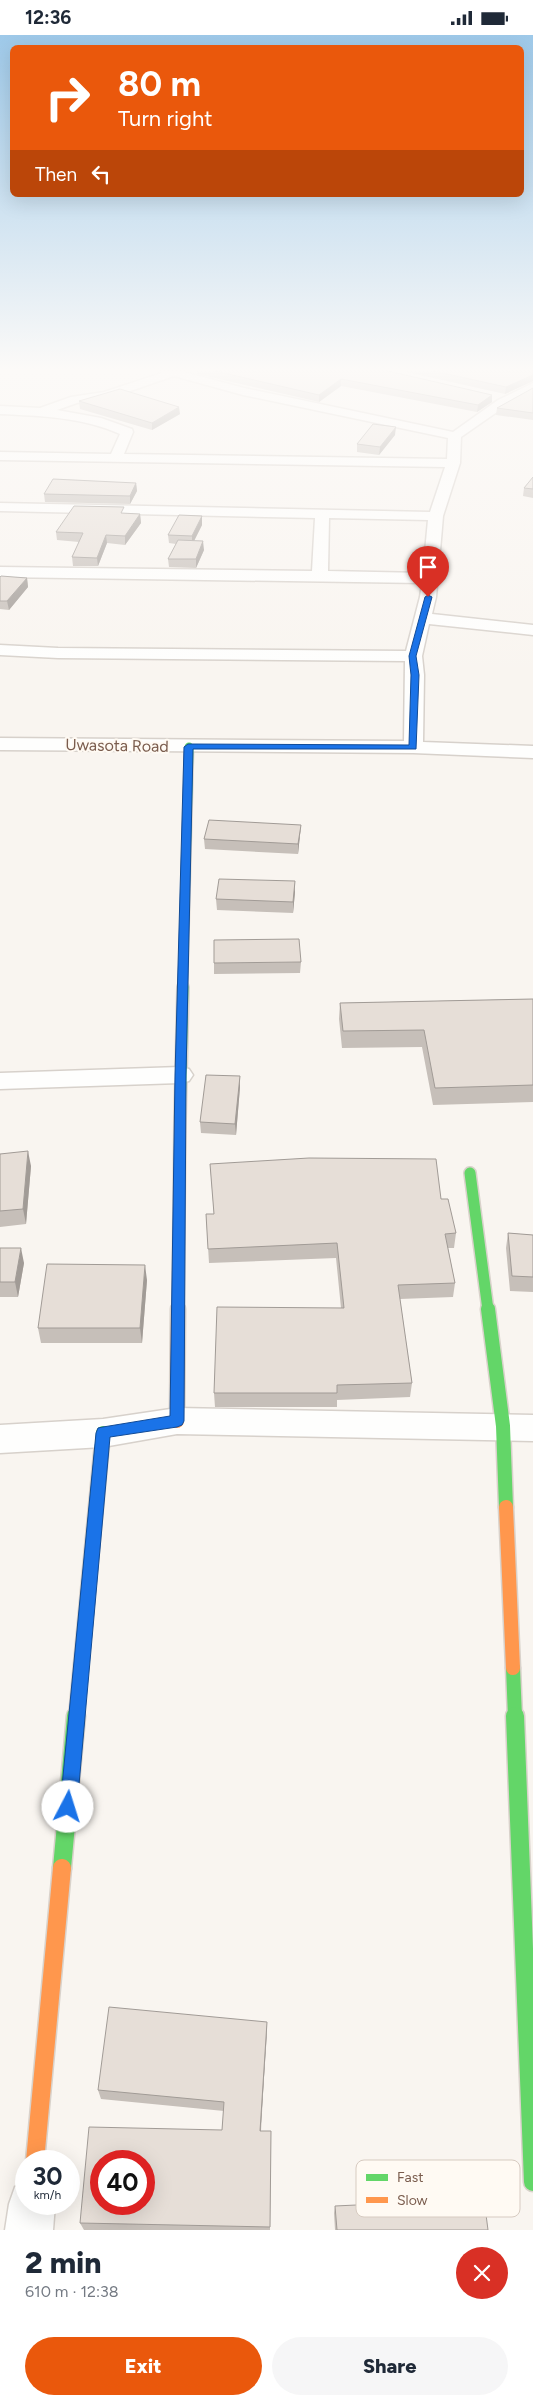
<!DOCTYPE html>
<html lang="en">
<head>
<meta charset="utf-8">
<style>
  :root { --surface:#fff; --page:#f6f6f7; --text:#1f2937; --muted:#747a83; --accent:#ea580c }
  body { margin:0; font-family:Figtree,sans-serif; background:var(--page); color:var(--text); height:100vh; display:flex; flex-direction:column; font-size:19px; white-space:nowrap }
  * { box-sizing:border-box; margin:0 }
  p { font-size:16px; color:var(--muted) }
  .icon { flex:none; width:28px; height:28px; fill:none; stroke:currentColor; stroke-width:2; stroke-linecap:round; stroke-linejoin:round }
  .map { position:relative; height:2195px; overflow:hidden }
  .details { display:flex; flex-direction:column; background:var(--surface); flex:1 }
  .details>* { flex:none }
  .hud { position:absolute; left:10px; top:10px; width:514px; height:152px; border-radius:8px; box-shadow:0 5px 20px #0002; background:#ea580c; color:#fff; overflow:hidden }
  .speed { position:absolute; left:15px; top:2115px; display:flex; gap:10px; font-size:25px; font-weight:700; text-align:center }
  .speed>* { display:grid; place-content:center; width:65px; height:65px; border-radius:50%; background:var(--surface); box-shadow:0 5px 20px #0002; line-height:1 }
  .speed small { font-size:12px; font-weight:400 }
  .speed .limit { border:8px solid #d22; background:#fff; color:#111 }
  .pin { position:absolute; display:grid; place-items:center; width:42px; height:42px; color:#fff; margin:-51px -21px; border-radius:50% 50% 50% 0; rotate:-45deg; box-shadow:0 0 5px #0007 }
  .pin .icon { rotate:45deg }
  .me { position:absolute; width:55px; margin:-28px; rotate:5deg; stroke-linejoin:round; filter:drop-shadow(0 0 4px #0008) }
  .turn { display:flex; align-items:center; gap:18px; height:105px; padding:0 25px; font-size:22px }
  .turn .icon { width:65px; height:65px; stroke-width:2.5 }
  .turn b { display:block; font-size:35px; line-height:42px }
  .then { display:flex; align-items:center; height:48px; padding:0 25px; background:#0003; gap:10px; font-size:19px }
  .round { display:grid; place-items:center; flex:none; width:52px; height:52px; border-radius:26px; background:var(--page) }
  .overview { display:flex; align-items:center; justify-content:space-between; height:85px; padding:0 25px }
  h1 { font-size:30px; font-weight:800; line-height:38px }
  .primary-button { display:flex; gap:10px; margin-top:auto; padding:10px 25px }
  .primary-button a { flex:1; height:58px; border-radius:30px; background:var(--accent); color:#fff; font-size:20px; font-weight:800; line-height:58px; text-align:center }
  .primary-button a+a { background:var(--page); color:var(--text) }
  .status { display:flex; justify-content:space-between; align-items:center; height:35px; padding:0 25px; background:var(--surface); direction:ltr }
  .status svg { height:14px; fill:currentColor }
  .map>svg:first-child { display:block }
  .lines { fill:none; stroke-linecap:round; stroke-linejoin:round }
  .street-casing { stroke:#d7d1cb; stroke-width:3 }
  .fast-far3-casing { stroke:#d9d2cb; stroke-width:11 }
  .fast-far2-casing { stroke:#d9d2cb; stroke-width:14 }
  .fast-far1-casing { stroke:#d9d2cb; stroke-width:17 }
  .fast-casing { stroke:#d9d2cb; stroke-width:21 }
  .slow-far2-casing { stroke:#d9d2cb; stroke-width:14 }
  .slow-far1-casing { stroke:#d9d2cb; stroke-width:17 }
  .slow-casing { stroke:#d9d2cb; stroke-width:21 }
  .street { fill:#fefefd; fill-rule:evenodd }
  .fast-far3 { stroke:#63d668; stroke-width:9 }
  .fast-far2 { stroke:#63d668; stroke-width:11 }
  .fast-far1 { stroke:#63d668; stroke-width:14 }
  .fast { stroke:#63d668; stroke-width:18 }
  .slow-far2 { stroke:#ff974d; stroke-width:11 }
  .slow-far1 { stroke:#ff974d; stroke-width:14 }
  .slow { stroke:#ff974d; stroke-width:18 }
  .wall { fill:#c6bfb9 }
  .shaded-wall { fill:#a19b96 }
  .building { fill:#e6ded7; stroke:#a19b96; fill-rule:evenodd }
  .route { fill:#1a73e8; stroke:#114b97 }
  .labels { text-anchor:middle; stroke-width:4; stroke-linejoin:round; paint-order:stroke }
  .far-street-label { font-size:16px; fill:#7a5c4d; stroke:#fffaf3 }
  .key { fill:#fffaf3; stroke:#d7cbc1; stroke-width:1 }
  .key-label { font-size:14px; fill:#7a5c4d }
</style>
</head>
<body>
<div class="status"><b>12:36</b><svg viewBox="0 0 49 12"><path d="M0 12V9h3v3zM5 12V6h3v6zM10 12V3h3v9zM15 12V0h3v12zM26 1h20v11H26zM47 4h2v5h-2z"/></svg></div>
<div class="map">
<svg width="533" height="2195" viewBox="0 0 533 2195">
  <rect width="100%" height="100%" fill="#f9f5f0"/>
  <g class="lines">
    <defs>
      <path id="street" d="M161 336H180L244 353 453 397 498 365 533 348V357L497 377 461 402 460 428 443 481 436 562 432 579 533 590V600L429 589 422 621 424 640 423 707 533 711V723L413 718 0 715V703L404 706 405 626 58 623 0 620V610L58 613 406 616 420 562 422 548 0 542V532L312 536 315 483 0 476V468L430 477 445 432 0 425V417L111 419 120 399C82 382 41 381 0 379V371L40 373 71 362 104 357 162 338ZM174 341 243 360 448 403 447 424 124 419 133 397 132 394 101 383 57 375 77 368 110 363ZM329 483 428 485 423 538 328 536Z
        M180 1032 189 1034 193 1040 189 1046 180 1048 0 1054V1038Z
        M177 1373 533 1380V1406L177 1399 103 1412 0 1418V1390L103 1384Z
        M26 2148V2169H55L53 2195H5L9 2169 15 2152Z"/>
      <path id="fast-far3" d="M183 953 189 712"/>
      <path id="fast-far2" d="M180 1084 183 952
        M470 1138 488 1275"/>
      <path id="fast-far1" d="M488 1274 503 1391 506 1472
        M513 1633 515 1682
        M76 1682 103 1398"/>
      <path id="fast" d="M515 1681 533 2147
        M62 1833 76 1681"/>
      <path id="slow-far2" d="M178 1275 180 1084"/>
      <path id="slow-far1" d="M177 1386 178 1274
        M506 1472 513 1633"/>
      <path id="slow" d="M35 2126 62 1833"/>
    </defs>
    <use href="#street" class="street-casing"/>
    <use href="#fast-far3" class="fast-far3-casing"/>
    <use href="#fast-far2" class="fast-far2-casing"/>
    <use href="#fast-far1" class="fast-far1-casing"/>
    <use href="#fast" class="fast-casing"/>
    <use href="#slow-far2" class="slow-far2-casing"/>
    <use href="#slow-far1" class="slow-far1-casing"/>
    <use href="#slow" class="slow-casing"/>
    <use href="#street" class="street"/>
    <use href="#fast-far3" class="fast-far3"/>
    <use href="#fast-far2" class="fast-far2"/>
    <use href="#fast-far1" class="fast-far1"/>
    <use href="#fast" class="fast"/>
    <use href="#slow-far2" class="slow-far2"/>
    <use href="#slow-far1" class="slow-far1"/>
    <use href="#slow" class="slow"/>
  </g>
  <path class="wall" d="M197 336H388L492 360V367L477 377 341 351 319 367 197 339Z
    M402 336H533V346L505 359Z
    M533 353V385L496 380 497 373Z
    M79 366 180 379 152 395 80 374Z
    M395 400 379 420 357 417V409Z
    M533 442V463L523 461 524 453Z
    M136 448 137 456 130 469 45 467 44 459Z
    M124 478 140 479 141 488 125 510 107 508 98 531H73L72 522 79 507 57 505 56 497Z
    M202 481V490L194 506 204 515 196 533 169 532 168 524 176 509 169 508 168 500Z
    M0 542 27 543 28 552 9 575 0 574Z
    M301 790 300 800 298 819 205 814 204 804Z
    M295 857 293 878 217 875 216 864Z
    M301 927 300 938 214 939V928Z
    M533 964V1067L433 1070 422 1012 342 1013 339 984 340 968Z
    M240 1041V1052L236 1100 201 1098 200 1087Z
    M0 1119 31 1131 26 1189 0 1192Z
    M210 1129 441 1164 456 1198 454 1213H448L455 1248 453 1262 400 1264 412 1348 410 1362 337 1365V1372H215L214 1358 341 1273 336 1223 209 1228 206 1179H214Z
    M508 1198 533 1200V1257L510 1256 506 1213Z
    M0 1213 24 1228 18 1262H0Z
    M147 1245 142 1308H41L38 1293Z
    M267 1987 261 2096H271L270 2195H84L80 2188 222 2095 224 2076 101 2064 98 2055Z
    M335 2171 488 2195H335L334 2178Z"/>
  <path class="shaded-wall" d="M533 340V346L505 359 506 352Z
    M341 344V351L319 367V360Z
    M492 360V367L477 377 478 370Z
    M179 372 180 379 152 395V388Z
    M396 392 395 400 379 420 380 412Z
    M136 448 137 456 130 469V461Z
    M140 479 141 488 125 510V501Z
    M202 481V490L192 510V501Z
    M106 500 107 508 98 531 97 523Z
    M203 506 204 515 196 533V524Z
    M27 543 28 552 9 575 7 566Z
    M301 790 300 800 298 819V809Z
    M295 846V857L293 878V867Z
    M240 1041V1052L236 1100 235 1089Z
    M28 1116 31 1131 26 1189 23 1174Z
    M21 1213 24 1228 18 1262 15 1247Z
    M145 1230 147 1245 142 1308 140 1293Z
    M267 1987V1997L260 2104V2096Z"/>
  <path class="building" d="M215 336H388L492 360 478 370 341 344 319 360Z
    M433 336H533V340L506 352Z
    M533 353V378L497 373Z
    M120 354 179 372 152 388 79 366Z
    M373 389 396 392 380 412 357 409Z
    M533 442V454L524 453Z
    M53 444 136 448 130 461 44 459Z
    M74 471 124 472 121 478 140 479 125 501 106 500 97 523 72 522 83 498 56 497Z
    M179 480 202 481 192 501 168 500Z
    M178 505 203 506 196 524H168Z
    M1 541 27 543 7 566H0V542Z
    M209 785 301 790 298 809 204 804Z
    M219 844 295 846 293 867 216 864Z
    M299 904 301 927 214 928V905Z
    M533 964V1050L435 1053 424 995 343 996 340 968Z
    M206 1040 240 1041 235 1089 200 1087Z
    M28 1116 23 1174 0 1176V1119Z
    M309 1123 436 1124 441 1164H448L456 1198 445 1199 455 1248 398 1250 412 1348 337 1350V1358H214L217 1272 344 1273 337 1208 208 1214 206 1179H214L210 1129Z
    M508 1198 533 1200V1242L512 1241Z
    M0 1213H21L15 1247H0Z
    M47 1229 145 1230 140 1293H38Z
    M109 1972 267 1987 260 2096H271L270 2192 80 2188 89 2092 222 2095 224 2067 98 2055ZM101 2126H144V2169H101Z
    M484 2164 488 2195H337L335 2171Z"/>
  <linearGradient id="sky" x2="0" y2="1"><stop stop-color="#9ec9e9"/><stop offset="0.52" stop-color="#fcfaf8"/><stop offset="1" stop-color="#fcfaf8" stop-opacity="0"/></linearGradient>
  <rect width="533" height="643" fill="url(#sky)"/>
  <path class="route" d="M428 560 432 562 416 621 419 640 416 714H193L186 1040 184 1386 182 1390 177 1392 110 1402 77 1772 74 1778 68 1780 62 1778 60 1772 96 1398 98 1393 103 1392 170 1381 175 1040 184 712 188 709 409 710 411 640 409 621 425 562Z"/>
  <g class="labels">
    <g class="far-street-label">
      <text transform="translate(117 710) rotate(1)" y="6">Uwasota Road</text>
    </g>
  </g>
  <rect x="356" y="2125" width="164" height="57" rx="8" class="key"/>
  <rect x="366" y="2139" width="22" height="7" fill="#63d668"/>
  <rect x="366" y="2162" width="22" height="6" fill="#ff974d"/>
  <g class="key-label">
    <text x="397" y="2147">Fast</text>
    <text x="397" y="2170">Slow</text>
  </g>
</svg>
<div class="speed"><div>30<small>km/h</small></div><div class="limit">40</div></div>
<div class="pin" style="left:428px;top:562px;background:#d93025"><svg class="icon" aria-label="arrive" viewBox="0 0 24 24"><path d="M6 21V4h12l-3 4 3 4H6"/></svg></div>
<svg class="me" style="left:68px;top:1772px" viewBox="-20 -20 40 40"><circle r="19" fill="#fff"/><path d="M0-13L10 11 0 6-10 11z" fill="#1a73e8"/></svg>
<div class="hud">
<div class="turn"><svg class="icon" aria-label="right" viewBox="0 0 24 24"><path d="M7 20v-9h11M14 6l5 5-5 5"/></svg><div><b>80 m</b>Turn right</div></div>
<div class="then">Then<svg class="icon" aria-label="left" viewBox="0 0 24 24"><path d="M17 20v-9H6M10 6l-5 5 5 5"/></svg></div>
</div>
</div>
<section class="details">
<div class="overview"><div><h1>2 min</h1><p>610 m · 12:38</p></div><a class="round" style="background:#d93025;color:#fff"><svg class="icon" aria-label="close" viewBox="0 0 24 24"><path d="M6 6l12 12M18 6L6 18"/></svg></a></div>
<div class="primary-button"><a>Exit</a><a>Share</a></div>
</section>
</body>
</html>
